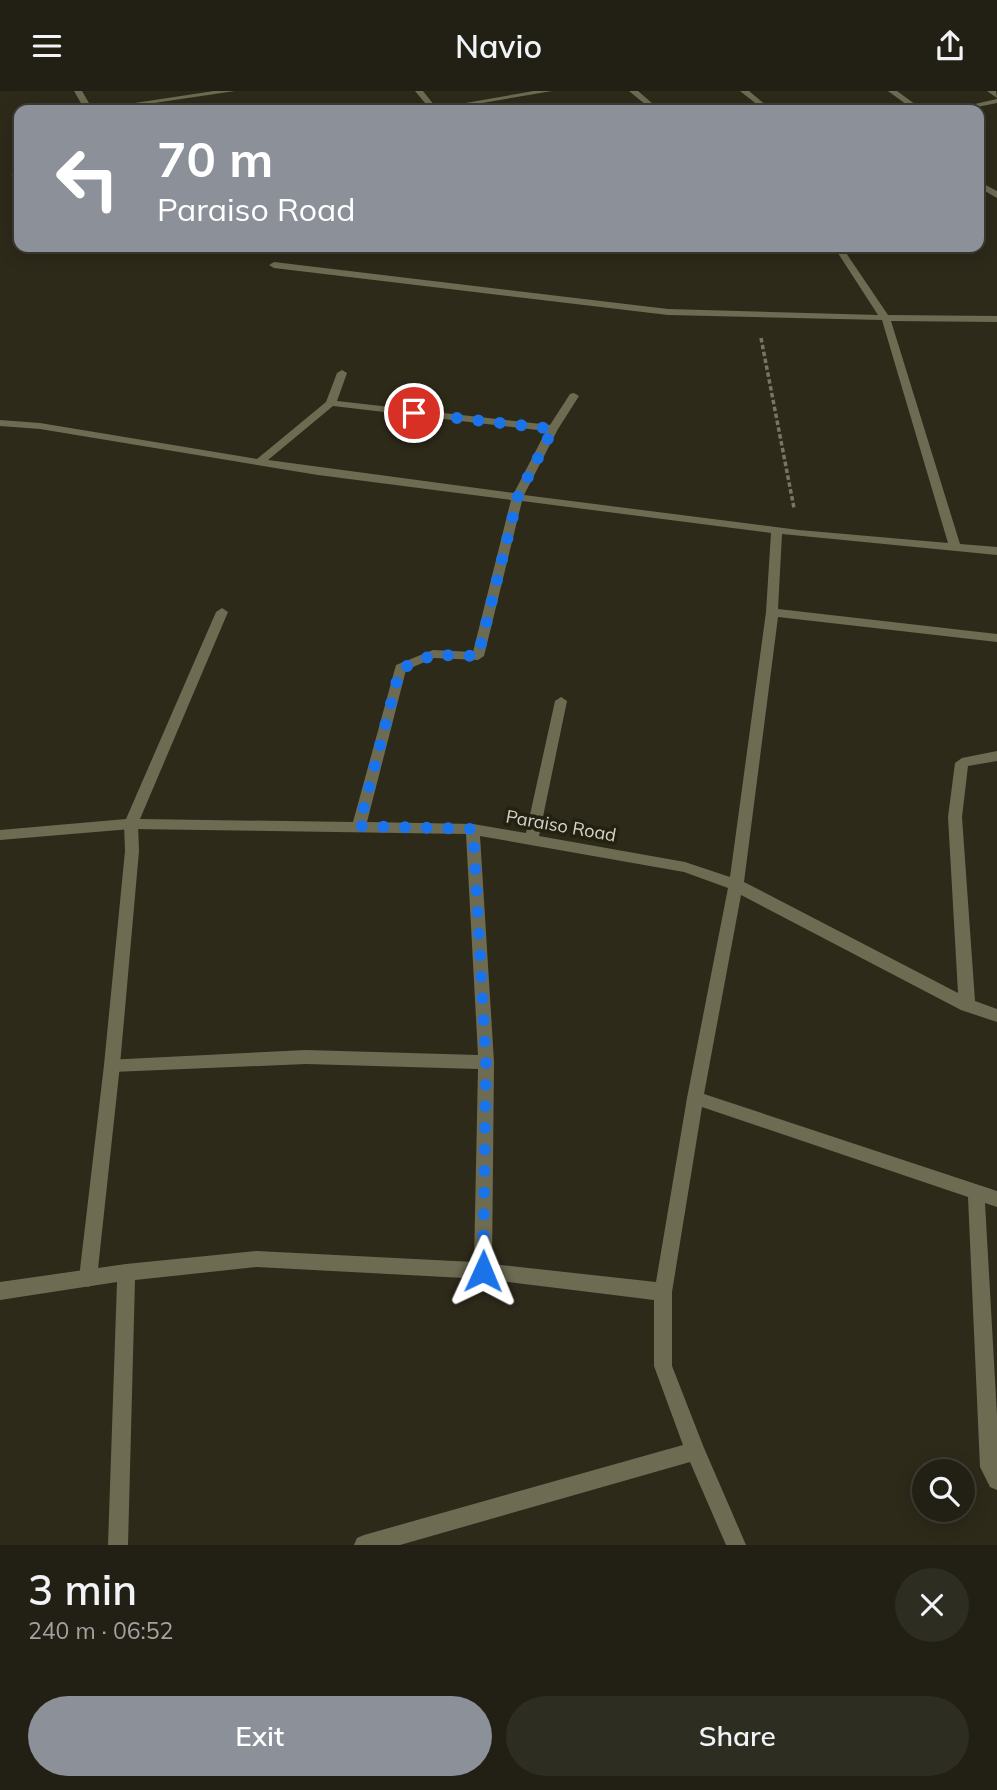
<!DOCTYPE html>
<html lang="en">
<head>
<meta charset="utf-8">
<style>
  :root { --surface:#222014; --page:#2e2d22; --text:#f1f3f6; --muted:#a2a3a0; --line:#3f3e34; --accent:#8c9099 }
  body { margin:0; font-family:Mulish,sans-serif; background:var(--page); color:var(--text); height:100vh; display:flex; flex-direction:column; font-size:26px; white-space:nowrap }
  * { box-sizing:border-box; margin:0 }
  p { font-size:23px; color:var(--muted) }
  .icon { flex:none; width:38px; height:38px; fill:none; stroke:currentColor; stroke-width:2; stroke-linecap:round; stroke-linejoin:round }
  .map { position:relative; height:1454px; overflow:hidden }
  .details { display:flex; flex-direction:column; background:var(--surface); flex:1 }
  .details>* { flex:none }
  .top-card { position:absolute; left:14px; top:14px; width:970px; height:147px; border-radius:14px; box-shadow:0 4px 18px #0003,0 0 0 2px var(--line); background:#8c9099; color:#fff; overflow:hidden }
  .fabs { position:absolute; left:912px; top:1368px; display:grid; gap:14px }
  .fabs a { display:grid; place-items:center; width:63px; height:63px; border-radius:50%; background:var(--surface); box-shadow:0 4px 18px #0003,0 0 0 2px var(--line); font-size:35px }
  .pin { position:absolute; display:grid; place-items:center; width:60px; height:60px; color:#fff; margin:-30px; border:4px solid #fff; border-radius:50%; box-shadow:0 2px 7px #0007 }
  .me { position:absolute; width:77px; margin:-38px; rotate:1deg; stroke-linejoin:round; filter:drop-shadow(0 0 5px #0008) }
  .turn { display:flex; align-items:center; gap:24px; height:147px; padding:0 28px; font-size:32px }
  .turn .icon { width:91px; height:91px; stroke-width:2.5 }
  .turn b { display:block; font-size:49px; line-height:60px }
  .round { display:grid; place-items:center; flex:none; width:74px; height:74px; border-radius:37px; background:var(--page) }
  .head { display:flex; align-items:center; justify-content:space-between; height:119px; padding:0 28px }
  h1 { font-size:42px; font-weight:600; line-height:52px }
  .primary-button { display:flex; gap:14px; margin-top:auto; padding:14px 28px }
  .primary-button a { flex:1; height:80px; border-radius:42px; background:var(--accent); color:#fff; font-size:28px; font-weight:600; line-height:80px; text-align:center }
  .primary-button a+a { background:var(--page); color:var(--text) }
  header { display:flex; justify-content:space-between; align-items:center; height:91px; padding:0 28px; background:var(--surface); font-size:32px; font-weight:600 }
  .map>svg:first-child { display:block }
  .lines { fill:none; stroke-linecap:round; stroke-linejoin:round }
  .path { stroke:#777568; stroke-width:3.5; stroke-dasharray:4.5 2.5; stroke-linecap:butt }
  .service { fill:#6e6b53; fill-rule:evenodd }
  .minor { fill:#6e6b53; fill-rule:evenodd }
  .route { stroke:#1a73e8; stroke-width:12; stroke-dasharray:0 21.6 }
  .labels { text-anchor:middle; stroke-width:7; stroke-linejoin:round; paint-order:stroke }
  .street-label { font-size:18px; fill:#d6d5cb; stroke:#232110 }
</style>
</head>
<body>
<header><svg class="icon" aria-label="menu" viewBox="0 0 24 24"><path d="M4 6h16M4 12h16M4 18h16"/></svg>Navio<svg class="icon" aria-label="share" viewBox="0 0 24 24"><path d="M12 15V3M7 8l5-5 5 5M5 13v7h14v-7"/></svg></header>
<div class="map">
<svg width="997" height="1454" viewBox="0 0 997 1454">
  <rect width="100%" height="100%" fill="#2d2a1a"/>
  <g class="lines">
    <path class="path" d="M761 247 794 417"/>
    <path class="service" d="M74 0H82L93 19H85Z
      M534 0H552L442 19 431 18Z
      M629 0H638L660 19H652Z
      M888 0H897L923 19H914Z
      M997 8V12L962 19H948Z
      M131 728 138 733 139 760 120 974 97 1187 94 1193 88 1196 82 1193 79 1187 104 974 125 760 124 733Z"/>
    <path class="minor" d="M214 0H235L107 19H88Z
      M415 0H423L438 19H432L429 16 386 19 425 12Z
      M740 0H749L772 19H764Z
      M987 0H996L997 7Z
      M19 81V85L15 86 11 84Z
      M978 90 997 100V107L978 96Z
      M834 156H842L888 224 997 225V231L891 230 960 453 997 456V464L782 443 778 518 997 543V551L778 526 744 791 958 902 948 726 955 672 962 667 997 660V670L968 675 962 726 975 910 997 918V931L961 919 741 804 704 1003 997 1100V1116L985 1112 997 1324V1399L990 1396 980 1376 968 1106 702 1016 672 1201V1275L704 1357 746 1454H726L690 1371 400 1454H354L357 1447 364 1444 683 1354 654 1275V1209L483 1188 257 1176 135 1189 128 1454H108L117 1191 0 1209V1191L126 1173 257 1160 474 1171 478 978 306 973 112 981 106 979 104 974 106 969 306 959 478 964 466 743 131 738 0 749V739L126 728 216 521 222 517 228 521 140 728 353 731 396 574 433 559 473 561 511 409 318 384 40 338 0 335V329L40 332 257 368 326 311 337 282 342 279 347 282 337 310 550 334 570 303 574 302 579 305 558 338 524 404 799 439 948 452 882 229 668 224 274 177 269 174 274 171 668 218 878 224ZM333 315 546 340 514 402 268 369ZM522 410 771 442 766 521 730 786 685 771 539 745 567 610 561 606 555 610 526 742 473 733 367 731 406 579 434 567 478 569 484 565ZM480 745 684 781 728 797 687 1007 656 1191 492 1173 494 971Z"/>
  </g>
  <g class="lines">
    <path class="route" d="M414 322 553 338 518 405 478 565 433 564 400 578 359 735 473 738 486 971 483 1180"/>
  </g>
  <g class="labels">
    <g class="street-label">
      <text transform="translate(561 735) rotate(10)" y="6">Paraiso Road</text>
    </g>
  </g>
</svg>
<div class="fabs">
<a><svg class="icon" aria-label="search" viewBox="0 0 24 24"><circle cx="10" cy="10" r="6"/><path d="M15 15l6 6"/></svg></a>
</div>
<div class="pin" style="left:414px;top:322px;background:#d93025"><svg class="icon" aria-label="arrive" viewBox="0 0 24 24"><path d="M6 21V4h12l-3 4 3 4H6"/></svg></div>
<svg class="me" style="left:483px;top:1180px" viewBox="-20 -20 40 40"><path d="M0-17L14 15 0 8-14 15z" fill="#1a73e8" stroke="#fff" stroke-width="4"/></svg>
<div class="top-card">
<div class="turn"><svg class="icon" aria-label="left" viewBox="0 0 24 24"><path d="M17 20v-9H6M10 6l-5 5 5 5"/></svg><div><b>70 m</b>Paraiso Road</div></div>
</div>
</div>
<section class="details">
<div class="head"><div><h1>3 min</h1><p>240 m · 06:52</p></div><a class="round"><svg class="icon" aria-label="close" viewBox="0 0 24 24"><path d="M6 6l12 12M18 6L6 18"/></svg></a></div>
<div class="primary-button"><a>Exit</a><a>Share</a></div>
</section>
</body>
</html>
